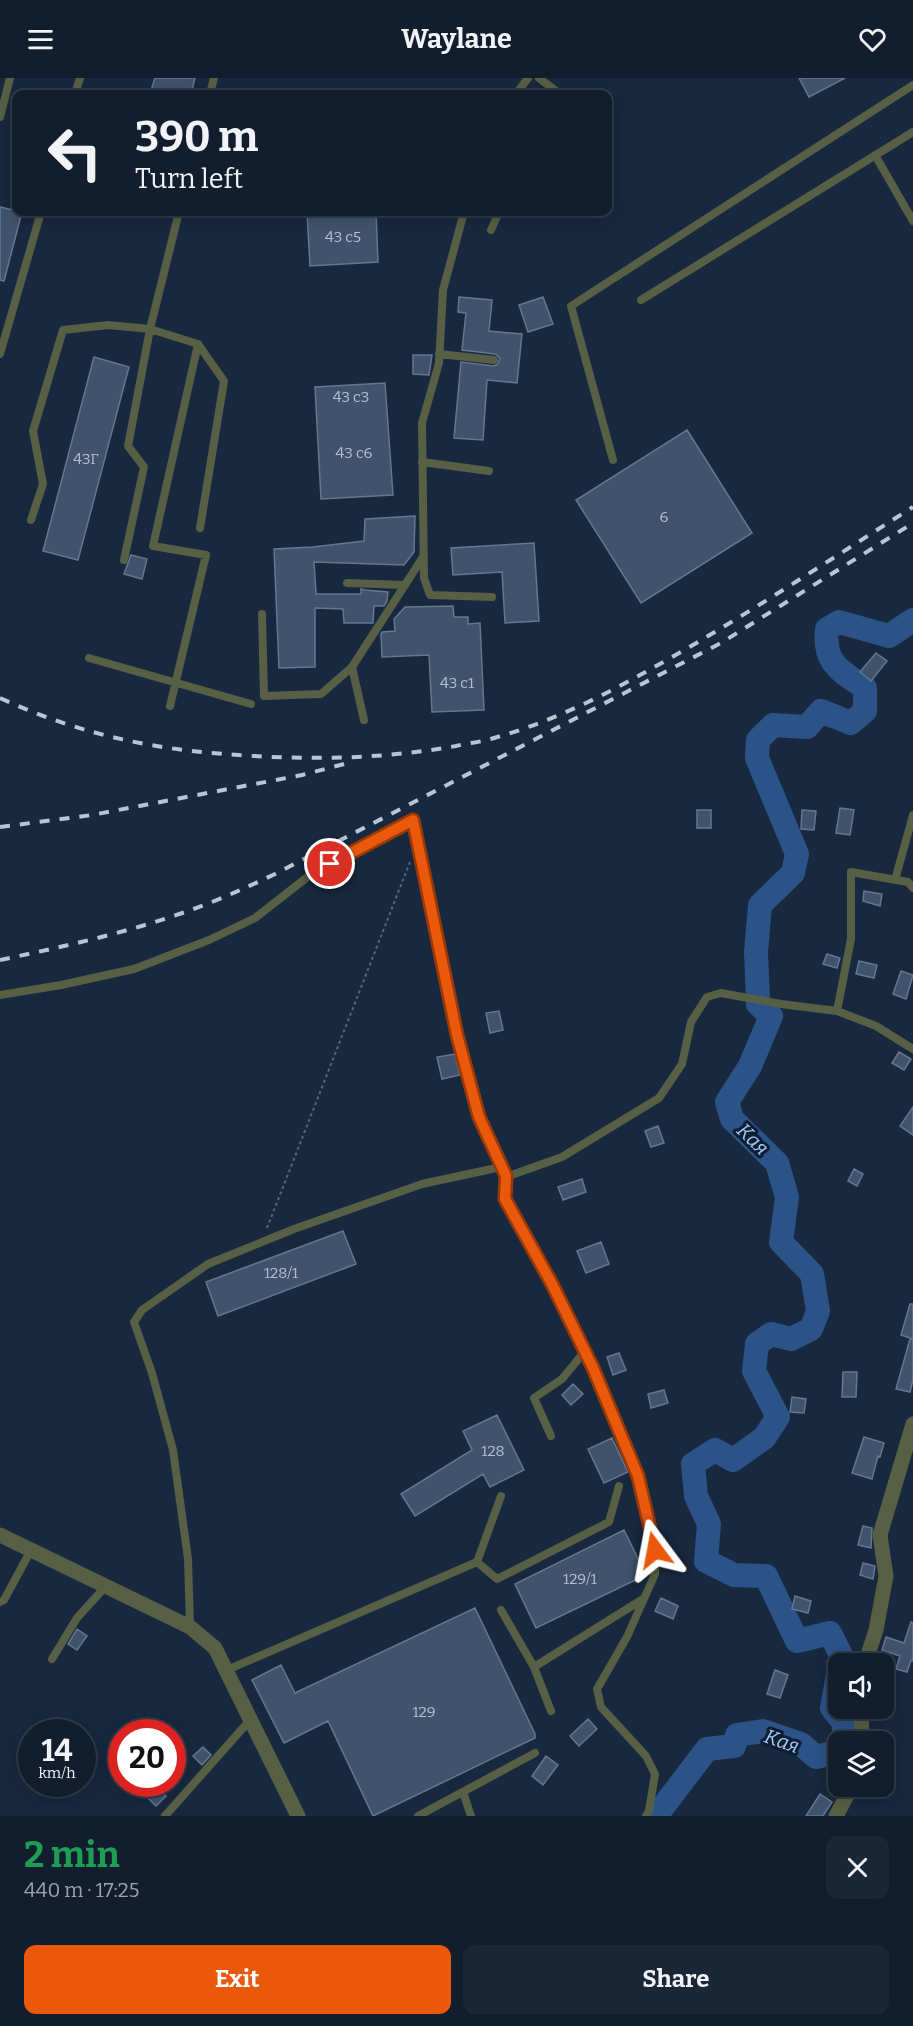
<!DOCTYPE html>
<html lang="en">
<head>
<meta charset="utf-8">
<style>
  :root { --surface:#121e2e; --page:#1b2736; --text:#f1f3f6; --muted:#9ca2aa; --line:#313c4a; --accent:#ea580c }
  body { margin:0; font-family:Bitter,serif; background:var(--page); color:var(--text); height:100vh; display:flex; flex-direction:column; font-size:22px; white-space:nowrap }
  * { box-sizing:border-box; margin:0 }
  p { font-size:20px; color:var(--muted) }
  .icon { flex:none; width:33px; height:33px; fill:none; stroke:currentColor; stroke-width:2; stroke-linecap:round; stroke-linejoin:round }
  .map { position:relative; height:1738px; overflow:hidden }
  .sheet { display:flex; flex-direction:column; background:var(--surface); flex:1 }
  .sheet>* { flex:none }
  .guide { position:absolute; left:12px; top:12px; width:600px; height:126px; border-radius:12px; box-shadow:0 3px 15px #0003,0 0 0 2px var(--line); background:#121e2e; color:var(--text); overflow:hidden }
  .tools { position:absolute; left:828px; top:1575px; display:grid; gap:12px }
  .tools a { display:grid; place-items:center; width:66px; height:66px; border-radius:12px; background:var(--surface); box-shadow:0 3px 15px #0003,0 0 0 2px var(--line); font-size:30px }
  .speed { position:absolute; left:18px; top:1641px; display:flex; gap:12px; font-size:30px; font-weight:700; text-align:center }
  .speed>* { display:grid; place-content:center; width:78px; height:78px; border-radius:50%; background:var(--surface); box-shadow:0 3px 15px #0003,0 0 0 2px var(--line); line-height:1 }
  .speed small { font-size:15px; font-weight:400 }
  .speed .limit { border:9px solid #d22; background:#fff; color:#111 }
  .pin { position:absolute; display:grid; place-items:center; width:51px; height:51px; color:#fff; margin:-26px; border:3px solid #fff; border-radius:50%; box-shadow:0 2px 6px #0007 }
  .me { position:absolute; width:66px; margin:-33px; rotate:347deg; stroke-linejoin:round; filter:drop-shadow(0 0 4px #0008) }
  .turn { display:flex; align-items:center; gap:21px; height:126px; padding:0 24px; font-size:27px }
  .turn .icon { width:78px; height:78px; stroke-width:2.5 }
  .turn b { display:block; font-size:42px; line-height:51px }
  .round { display:grid; place-items:center; flex:none; width:63px; height:63px; border-radius:12px; background:var(--page) }
  .overview { display:flex; align-items:center; justify-content:space-between; height:102px; padding:0 24px }
  h1 { font-size:36px; font-weight:700; line-height:45px; color:#1e9e55 }
  .cta { display:flex; gap:12px; margin-top:auto; padding:12px 24px }
  .cta a { flex:1; height:69px; border-radius:12px; background:var(--accent); color:#fff; font-size:24px; font-weight:700; line-height:69px; text-align:center }
  .cta a+a { background:var(--page); color:var(--text) }
  header { display:flex; justify-content:space-between; align-items:center; height:78px; padding:0 24px; background:var(--surface); font-size:27px; font-weight:700 }
  .map>svg:first-child { display:block }
  .lines { fill:none; stroke-linecap:round; stroke-linejoin:round }
  .river { stroke:#2b5388; stroke-width:24 }
  .building { fill:#41536c; stroke:#637791; stroke-width:1.5 }
  .path { stroke:#58667a; stroke-width:2; stroke-dasharray:3 3; stroke-linecap:butt }
  .service { stroke:#576044; stroke-width:8 }
  .minor { stroke:#576044; stroke-width:15 }
  .rail { stroke:#b9c5d5; stroke-width:4; stroke-dasharray:10 10; stroke-linecap:butt }
  .route-casing { stroke:#983908; stroke-width:15 }
  .route { stroke:#ea580c; stroke-width:10 }
  .labels { text-anchor:middle; stroke-width:6; stroke-linejoin:round; paint-order:stroke }
  .number-label { font-size:15px; fill:#b3c0d1 }
  .water-label { font-size:20px; font-style:italic; fill:#a6c8f8; stroke:#0e1e33 }
</style>
</head>
<body>
<header><svg class="icon" aria-label="menu" viewBox="0 0 24 24"><path d="M4 6h16M4 12h16M4 18h16"/></svg>Waylane<svg class="icon" aria-label="heart" viewBox="0 0 24 24"><path d="M12 20l-8-8c-3-5 5-10 8-4 3-6 11-1 8 4z"/></svg></header>
<div class="map">
<svg width="913" height="1738" viewBox="0 0 913 1738">
  <rect width="100%" height="100%" fill="#18283e"/>
  <g class="lines">
    <path class="river" d="M841 1586 842 1579 830 1555 797 1563 766 1498 734 1497 706 1483 709 1446 696 1418 693 1386 715 1372 733 1382 764 1360 778 1339 754 1293 757 1266 771 1256 791 1261 811 1251 818 1233 812 1196 781 1164 787 1119 777 1085 732 1041 727 1024 750 988 771 938 758 926V922L756 874 760 827 793 795 797 776 757 680 758 662 773 647 807 649 821 633 851 645 865 633V610C841 593 823 586 827 551L839 544 889 558 913 542
      M838 1597 832 1630 844 1645V1664
      M656 1738 707 1671 734 1668 737 1657 763 1653 801 1666 816 1679 836 1674 838 1671"/>
  </g>
  <path class="building" d="M155 0H195L191 16H150Z
    M799 0H845L809 19Z
    M0 129 22 134 4 203 0 202Z
    M307 134H376L378 184 310 188Z
    M459 219 492 222 489 253 522 256 517 305 487 302 483 362 454 360 461 284 494 288 498 286 500 280 495 276 462 272 466 235 458 234Z
    M543 219 553 246 528 254 519 227Z
    M413 277H432L429 297 413 296Z
    M94 279 129 289 78 482 43 473Z
    M385 305 393 417 321 421 315 309Z
    M687 352 752 455 641 525 576 422Z
    M415 438 414 474 404 487 314 484 316 516H361V511L365 512 388 514 387 523 384 528H374L373 545H344L343 531 315 530V589L279 590 274 471 313 469 364 463 365 441Z
    M534 465 539 543 505 545 502 494 453 497 451 470Z
    M131 477 147 481 142 501 124 496Z
    M453 528 454 539H468V546L480 545 484 632 432 634 429 577 382 579 381 556 382 554 395 553 394 541 405 529Z
    M876 575 887 583 871 603 860 594Z
    M840 730 854 732 850 757 836 755Z
    M697 732H711V750H697Z
    M802 732 816 733 814 752 801 751Z
    M864 813 882 816 880 828 863 823Z
    M827 876 840 880 837 890 823 886Z
    M859 883 877 887 874 900 856 896Z
    M901 893 913 897 906 921 893 916Z
    M499 933 503 952 490 955 486 935Z
    M899 974 911 981 904 992 892 985Z
    M455 976 460 997 442 1001 437 979Z
    M913 1029V1057L900 1048Z
    M658 1048 664 1065 651 1069 645 1053Z
    M854 1091 863 1096 857 1108 848 1103Z
    M582 1101 586 1114 563 1122 558 1109Z
    M343 1153 356 1186 218 1238 206 1204Z
    M601 1164 609 1186 586 1195 577 1173Z
    M910 1226H913V1261L901 1257Z
    M910 1261H913V1302L910 1314 896 1311Z
    M619 1275 626 1292 613 1297 607 1279Z
    M843 1294H857L856 1319H842Z
    M573 1306 583 1316 571 1327 562 1317Z
    M664 1312 668 1325 651 1330 648 1316Z
    M792 1319 806 1321 804 1335 790 1334Z
    M497 1337 524 1392 490 1409 483 1396 415 1438 401 1416 472 1372 463 1353Z
    M864 1359 884 1365 880 1379 878 1378 872 1401 852 1395Z
    M612 1360 628 1394 604 1405 588 1371Z
    M863 1448 872 1450 871 1470 858 1467Z
    M624 1452 646 1497 536 1550 515 1506Z
    M863 1485 875 1488 873 1501 860 1497Z
    M795 1518 811 1523 808 1535 792 1531Z
    M661 1520 678 1528 673 1541 655 1533Z
    M475 1530 535 1656V1660L373 1738 328 1643 284 1665 252 1602 281 1587 295 1615Z
    M911 1544 913 1545V1583L911 1582 907 1594 896 1591 900 1578 882 1572 886 1559 904 1565Z
    M77 1551 87 1558 77 1572 68 1566Z
    M775 1592 788 1597 780 1620 767 1616Z
    M588 1641 597 1651 579 1668 570 1658Z
    M203 1669 211 1677 202 1687 193 1678Z
    M546 1678 558 1687 543 1707 532 1698Z
    M154 1706 166 1718 156 1728 144 1716Z
    M820 1716 832 1724 823 1738H806Z"/>
  <g class="lines">
    <path class="path" d="M267 1150 410 784"/>
    <path class="service" d="M539 0 560 16
      M75 16 80 0
      M210 16 214 0
      M516 16 528 0
      M0 39 10 0
      M875 77 913 143
      M464 134 443 212 439 285 422 345 424 500 430 517 492 519
      M491 152 499 134
      M641 222 913 54
      M0 276 41 134
      M439 276 494 282
      M613 382 571 228 913 7
      M422 384 489 393
      M31 442 43 406 33 353 63 252 108 247 150 251 198 266 224 303 200 450
      M124 482 144 389 128 368 150 251 179 134
      M347 505 405 507
      M262 536 264 618 321 616 352 589 423 479
      M89 580 251 626
      M352 589 364 642
      M170 628 206 477 153 468 198 266
      M895 802 913 737
      M0 917 61 907 134 891 209 862 255 840 310 797 413 742 457 957 479 1039 501 1089
      M837 933 851 861V794L908 804 913 810
      M506 1099 505 1121 552 1206 593 1289 638 1398 655 1472V1496L627 1559 597 1611 601 1629 646 1678 655 1696 649 1733 646 1738
      M551 1358 534 1320 562 1301 585 1273
      M477 1484 501 1418
      M0 1524 4 1522 31 1472
      M501 1532 534 1589
      M190 1549 188 1481 173 1372 152 1295 134 1244 142 1232 208 1186 294 1151 422 1106 501 1089 506 1099 562 1079 659 1020 682 986 691 944 707 919 721 915 781 926 837 933 876 948 913 971
      M52 1581 77 1540 106 1508
      M227 1592 477 1484 497 1501 609 1444 619 1408
      M551 1633 534 1589 643 1521
      M463 1714 471 1738
      M165 1738 250 1642
      M418 1738 535 1675"/>
    <path class="minor" d="M0 1457 190 1549 215 1570 298 1738
      M865 1586 876 1552 886 1498 880 1457 913 1346
      M861 1630 862 1664
      M836 1738 852 1708"/>
    <path class="rail" d="M0 620C86 659 160 673 254 678 321 682 389 680 456 668 468 665 482 664 494 660 555 643 611 614 665 583 750 535 831 481 913 429
      M0 749 92 737 302 697 348 685
      M0 882C71 867 144 851 212 824 234 815 254 806 275 796L721 565 913 445"/>
  </g>
  <g class="lines">
    <defs>
      <path id="route" d="M330 786 413 742 457 957 479 1039 506 1098 505 1121 552 1206 593 1290 638 1398 655 1472"/>
    </defs>
    <use href="#route" class="route-casing"/>
    <use href="#route" class="route"/>
  </g>
  <g class="labels">
    <g class="number-label">
      <text x="343" y="164">43 с5</text>
      <text x="351" y="324">43 с3</text>
      <text x="354" y="380">43 с6</text>
      <text x="86" y="386">43Г</text>
      <text x="664" y="444">6</text>
      <text x="457" y="610">43 с1</text>
      <text x="281" y="1200">128/1</text>
      <text x="493" y="1378">128</text>
      <text x="580" y="1506">129/1</text>
      <text x="424" y="1639">129</text>
    </g>
    <g class="water-label">
      <text transform="translate(753 1061) rotate(44)" y="7">Кая</text>
      <text transform="translate(782 1663) rotate(19)" y="7">Кая</text>
    </g>
  </g>
</svg>
<div class="tools">
<a><svg class="icon" aria-label="sound" viewBox="0 0 24 24"><path d="M4 9h4l5-4v14l-5-4H4zM17 9q2 3 0 6"/></svg></a>
<a><svg class="icon" aria-label="layers" viewBox="0 0 24 24"><path d="M12 4l9 5-9 5-9-5zM3 14l9 5 9-5"/></svg></a>
</div>
<div class="speed"><div>14<small>km/h</small></div><div class="limit">20</div></div>
<div class="pin" style="left:330px;top:786px;background:#d93025"><svg class="icon" aria-label="arrive" viewBox="0 0 24 24"><path d="M6 21V4h12l-3 4 3 4H6"/></svg></div>
<svg class="me" style="left:655px;top:1472px" viewBox="-20 -20 40 40"><path d="M0-17L14 15 0 8-14 15z" fill="#ea580c" stroke="#fff" stroke-width="4"/></svg>
<div class="guide">
<div class="turn"><svg class="icon" aria-label="left" viewBox="0 0 24 24"><path d="M17 20v-9H6M10 6l-5 5 5 5"/></svg><div><b>390 m</b>Turn left</div></div>
</div>
</div>
<section class="sheet">
<div class="overview"><div><h1>2 min</h1><p>440 m · 17:25</p></div><a class="round"><svg class="icon" aria-label="close" viewBox="0 0 24 24"><path d="M6 6l12 12M18 6L6 18"/></svg></a></div>
<div class="cta"><a>Exit</a><a>Share</a></div>
</section>
</body>
</html>
